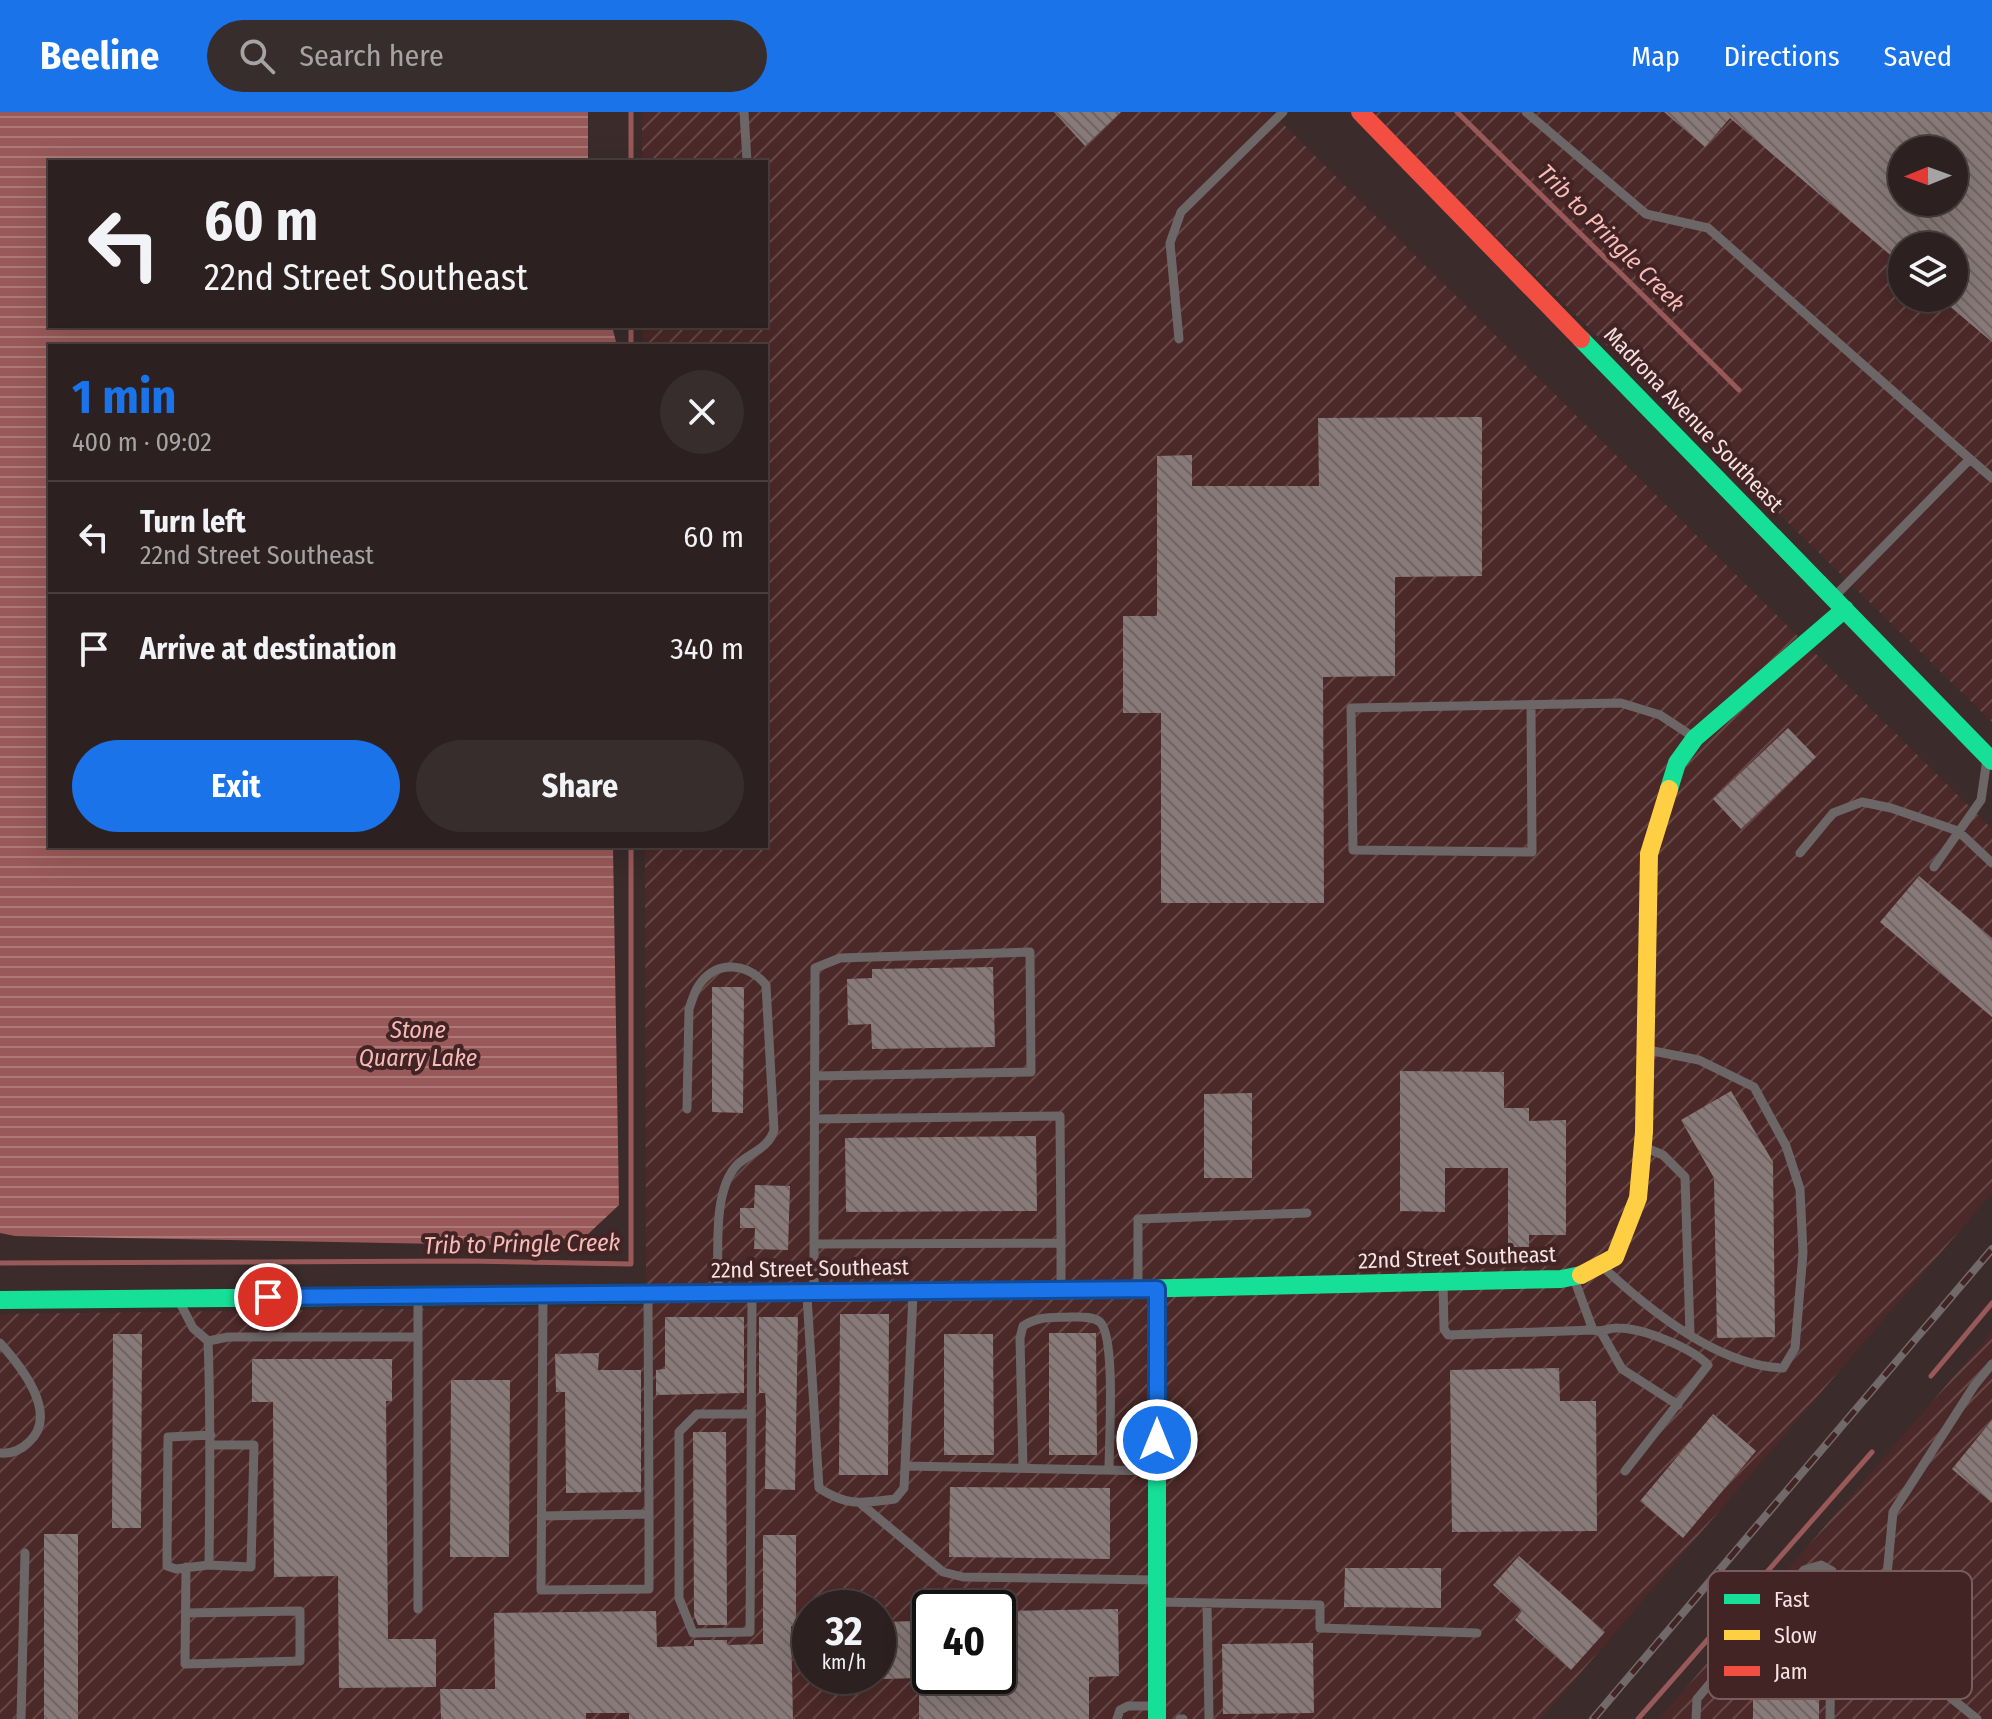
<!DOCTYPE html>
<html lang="en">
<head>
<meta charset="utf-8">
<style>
  :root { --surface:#2c2020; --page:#382d2d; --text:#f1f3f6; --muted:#a6a3a5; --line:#483e3e; --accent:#1a73e8 }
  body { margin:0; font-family:"Fira Sans Condensed",sans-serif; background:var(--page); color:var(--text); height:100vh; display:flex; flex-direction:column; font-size:30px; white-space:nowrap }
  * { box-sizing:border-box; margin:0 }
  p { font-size:26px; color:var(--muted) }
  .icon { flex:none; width:44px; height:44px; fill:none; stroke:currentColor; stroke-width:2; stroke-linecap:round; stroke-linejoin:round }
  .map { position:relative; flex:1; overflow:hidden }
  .panel { position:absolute; left:48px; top:232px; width:720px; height:504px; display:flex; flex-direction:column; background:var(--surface); border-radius:0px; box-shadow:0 8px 32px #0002,0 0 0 2px var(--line) }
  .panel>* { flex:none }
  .banner { position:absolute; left:48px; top:48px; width:720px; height:168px; border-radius:0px; box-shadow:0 8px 32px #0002,0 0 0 2px var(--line); background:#2c2020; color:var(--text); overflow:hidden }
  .needle { width:52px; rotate:269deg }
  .fabs { position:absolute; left:1888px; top:24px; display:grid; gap:16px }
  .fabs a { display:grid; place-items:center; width:80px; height:80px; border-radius:50%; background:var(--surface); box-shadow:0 8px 32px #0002,0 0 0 2px var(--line); font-size:40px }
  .speed { position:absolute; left:792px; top:1478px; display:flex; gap:16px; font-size:40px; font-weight:700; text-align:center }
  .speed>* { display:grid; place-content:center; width:104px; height:104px; border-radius:50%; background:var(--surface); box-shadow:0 8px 32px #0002,0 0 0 2px var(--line); line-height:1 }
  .speed small { font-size:20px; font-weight:400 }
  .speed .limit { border:4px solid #111; border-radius:12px; background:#fff; color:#111 }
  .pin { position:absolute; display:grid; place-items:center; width:68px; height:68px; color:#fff; margin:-34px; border:4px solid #fff; border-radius:50%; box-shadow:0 2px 8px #0007 }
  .me { position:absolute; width:88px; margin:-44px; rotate:0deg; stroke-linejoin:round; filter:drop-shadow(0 0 6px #0008) }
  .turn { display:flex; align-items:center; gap:28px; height:168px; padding:0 24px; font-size:36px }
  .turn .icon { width:104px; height:104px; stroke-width:2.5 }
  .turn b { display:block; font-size:56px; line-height:68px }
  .round { display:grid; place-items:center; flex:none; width:84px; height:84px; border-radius:42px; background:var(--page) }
  .head { display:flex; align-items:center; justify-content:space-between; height:136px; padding:0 24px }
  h1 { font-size:48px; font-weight:700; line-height:60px; color:var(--accent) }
  .cta { display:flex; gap:16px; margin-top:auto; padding:16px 24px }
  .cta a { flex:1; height:92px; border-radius:48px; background:var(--accent); color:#fff; font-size:32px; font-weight:700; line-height:92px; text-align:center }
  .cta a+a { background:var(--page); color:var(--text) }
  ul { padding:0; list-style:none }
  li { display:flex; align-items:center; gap:24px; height:112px; padding:0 24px; border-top:2px solid var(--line) }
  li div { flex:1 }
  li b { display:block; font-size:30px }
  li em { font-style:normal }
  header { display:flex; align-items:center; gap:48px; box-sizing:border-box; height:112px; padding:0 40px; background:var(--accent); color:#fff }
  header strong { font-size:38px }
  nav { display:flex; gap:44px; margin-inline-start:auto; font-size:28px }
  .search { width:560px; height:72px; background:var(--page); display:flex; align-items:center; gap:20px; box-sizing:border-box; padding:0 28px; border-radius:44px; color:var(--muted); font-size:30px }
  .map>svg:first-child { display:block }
  .industrial { fill:url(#industrial-furrows); fill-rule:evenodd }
  .water { fill:url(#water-rules) }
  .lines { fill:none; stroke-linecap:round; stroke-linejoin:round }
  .stream { stroke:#985958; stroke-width:5 }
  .building { fill:url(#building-back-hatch); fill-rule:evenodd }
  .lane { stroke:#6c6666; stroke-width:9 }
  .fast { stroke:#16e098; stroke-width:18 }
  .slow { stroke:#ffcf43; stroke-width:18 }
  .jam { stroke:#f24e42; stroke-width:18 }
  .rail-casing { stroke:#726a6a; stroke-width:8 }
  .rail { stroke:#422424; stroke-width:5; stroke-dasharray:15; stroke-linecap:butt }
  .route-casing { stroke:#114b97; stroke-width:20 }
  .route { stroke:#1a73e8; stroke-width:14 }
  .labels { text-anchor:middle; stroke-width:8; stroke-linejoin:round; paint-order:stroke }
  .street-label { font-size:22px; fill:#f6e2e0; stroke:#422424 }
  .water-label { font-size:24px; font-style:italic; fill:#f8bbb8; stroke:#422424 }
  .key { fill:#422424; stroke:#785d5c; stroke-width:2 }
  .key-label { font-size:22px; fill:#f6e2e0 }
</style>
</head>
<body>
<header>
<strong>Beeline</strong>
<div class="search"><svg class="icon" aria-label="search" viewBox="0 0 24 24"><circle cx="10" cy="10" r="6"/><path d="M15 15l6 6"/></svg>Search here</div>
<nav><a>Map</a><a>Directions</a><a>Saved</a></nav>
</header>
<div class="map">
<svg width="1992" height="1607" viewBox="0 0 1992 1607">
  <defs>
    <pattern id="industrial-furrows" width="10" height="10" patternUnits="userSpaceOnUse" patternTransform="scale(2)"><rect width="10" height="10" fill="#4b2928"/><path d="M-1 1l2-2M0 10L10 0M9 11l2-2" fill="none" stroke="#664847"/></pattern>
    <pattern id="water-rules" width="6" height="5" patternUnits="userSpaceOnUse" patternTransform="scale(2)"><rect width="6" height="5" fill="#985958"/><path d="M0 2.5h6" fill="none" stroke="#ac7878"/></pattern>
    <pattern id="building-back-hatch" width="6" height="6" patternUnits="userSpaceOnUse" patternTransform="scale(2)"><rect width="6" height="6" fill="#887a79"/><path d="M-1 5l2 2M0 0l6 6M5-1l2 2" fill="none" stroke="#6f6463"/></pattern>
  </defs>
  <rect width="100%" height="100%" fill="#3b2b2b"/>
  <path class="industrial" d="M642 0H1271L1992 717V1081L1541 1607H0V1202L646 1194 645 734H766V234H643V214H766V50H642ZM810 1496H878V1564H810ZM930 1496H998V1564H930Z
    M1368 0H1992V610ZM1902 38H1954V90H1902ZM1902 134H1954V186H1902Z
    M1992 1220V1607H1659Z"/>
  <path class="water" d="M0 0H588V50H50V214H612L617 234H50V734H613L619 1093 586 1124 556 1134 15 1124 0 1121Z"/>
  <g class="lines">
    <path class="stream" d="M631 0V50
      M1457 0 1739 278
      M631 214V234
      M0 1151 464 1149 631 1152V734
      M1931 1264 1992 1191
      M1638 1607 1872 1340"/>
  </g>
  <path class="building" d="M1054 0H1121L1085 34Z
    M1664 0H1992V230L1940 186H1954V134H1902V153L1730 6 1705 35ZM1902 38H1954V90H1902Z
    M1482 305V464L1395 465V564L1323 565 1324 791H1161V601H1123V504H1157V344L1192 343V374H1319L1318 306Z
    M1788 616 1816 645 1741 717 1713 687Z
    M1919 764 1992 826V905L1880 810Z
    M993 855 995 935 872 937 871 912 848 913 847 867 872 866V857Z
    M712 875H744L743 1001 712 1000Z
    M1400 959 1504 960V996H1529V1009L1566 1008V1123H1529V1135H1508V1056H1445V1100L1400 1099Z
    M1731 979 1773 1050 1775 1225 1717 1226 1714 1066 1681 1008Z
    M1252 981V1066H1204V982Z
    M1036 1024 1037 1099 846 1100 845 1026Z
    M755 1073 790 1074 788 1138 754 1137 755 1116H740V1096H754Z
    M840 1202H889L888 1363H839Z
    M665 1205H744V1281L656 1283V1258L665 1257Z
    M759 1205H798L795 1378 765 1377 766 1293 765 1281H759Z
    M1049 1221H1096L1097 1343H1049Z
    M113 1222H142L141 1416H112Z
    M944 1222H993L994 1343H944Z
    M599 1241 598 1258H641V1380L566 1381 565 1280H556L555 1242Z
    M252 1247H392V1289H386L388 1527H436V1575L339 1576 338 1464 274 1465 273 1290H252Z
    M1559 1256 1560 1289H1596L1597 1419 1452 1420 1450 1258Z
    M451 1268H510L509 1445H450Z
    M1713 1302 1756 1339 1683 1426 1640 1389Z
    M1992 1308V1391L1952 1357Z
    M693 1320H726L727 1513H698L694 1503Z
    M950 1375 1110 1376V1447L949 1445Z
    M44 1422H78V1607H44Z
    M763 1423H796V1514H791L793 1607H629V1601H586V1607H441L440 1577H495L494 1501 656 1499 657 1535 694 1534V1528H727V1533L763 1532Z
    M1519 1444 1605 1520 1571 1558 1515 1508 1522 1499 1493 1473Z
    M1345 1456H1441V1496L1344 1495Z
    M1807 1466H1820L1819 1607H1753V1531L1759 1525H1802V1472Z
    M1118 1497 1119 1564 1089 1565V1607H919V1566L882 1567V1510L915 1509 914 1500 930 1499V1564H998V1499Z
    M1313 1531 1314 1601 1223 1602 1222 1532Z"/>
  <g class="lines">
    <path class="lane" d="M744 0 747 49
      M1526 0 1646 102 1708 116 1970 347 1834 485
      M1179 227 1170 131 1181 100 1283 0
      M1970 347 1992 366
      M1531 593 1532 740 1353 738 1351 596 1621 591 1660 603 1695 626
      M1800 741 1833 701 1862 690 1891 696 1958 719 1992 751
      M1934 755 1981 688 1987 647
      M687 997 689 897C692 889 694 880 699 873 717 847 748 851 766 873L774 1018C769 1036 750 1041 738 1052 711 1078 719 1146 718 1181
      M815 1007 1060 1004 1061 1131
      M1644 1035 1663 1043 1685 1065 1690 1222
      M814 1132 815 856 840 846 1030 840 1031 960 815 964
      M1604 1156C1649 1198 1719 1254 1783 1256L1795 1236 1803 1141 1800 1077 1786 1034 1754 975 1699 948 1648 938
      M1443 1170 1444 1217 1448 1223 1593 1218 1573 1164
      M1138 1177V1107L1307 1101
      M814 1179V1132L1061 1131V1178
      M648 1182 649 1402
      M807 1184 819 1376C848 1395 862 1391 895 1387L904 1376 913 1182
      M179 1189 193 1216 208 1229C211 1304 210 1378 209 1453L251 1455 254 1333H211
      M1593 1218C1603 1221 1609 1215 1618 1216 1643 1216 1692 1236 1708 1253L1625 1359
      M1601 1220 1622 1257 1678 1293
      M208 1229 228 1225H418
      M0 1231C20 1253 60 1302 29 1330 21 1338 11 1342 0 1341
      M751 1302H697L679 1320V1486L693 1521 750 1520C751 1408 751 1296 752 1184
      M906 1354 1154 1359
      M1023 1356 1020 1226 1023 1214C1038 1204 1052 1206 1070 1205 1080 1205 1093 1204 1100 1210 1116 1225 1109 1331 1109 1358
      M860 1391 943 1460 963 1465 1155 1468
      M541 1404 649 1402V1477L541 1478 543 1186
      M209 1453 176 1457 167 1454 168 1325 211 1323
      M1157 1490 1320 1493V1516L1477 1521
      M1207 1491 1209 1607
      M418 1497V1187
      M186 1501 300 1499V1549L185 1552 186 1455
      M21 1607 25 1441
      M1117 1607 1120 1598 1128 1594H1154
      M1180 1607H1183
      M1696 1607 1697 1587 1804 1458 1821 1453 1832 1459 1830 1607
      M1977 1607 1887 1534 1882 1516 1893 1400 1974 1274 1992 1252"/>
    <path class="fast" d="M1581 227 1992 649
      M1669 677 1677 651 1695 626 1845 497
      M1157 1177V1607
      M1086 1178 1561 1167 1581 1163
      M0 1188 772 1181"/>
    <path class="slow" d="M1581 1163 1615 1145 1638 1086 1644 1020 1649 742 1669 677
      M772 1181 1086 1178"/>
    <path class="jam" d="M1360 0 1581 227"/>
    <defs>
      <path id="rail" d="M1593 1607 1992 1137"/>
    </defs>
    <use href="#rail" class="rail-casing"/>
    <use href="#rail" class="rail"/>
  </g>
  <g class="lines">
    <defs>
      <path id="route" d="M268 1185 1157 1177V1328"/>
    </defs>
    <use href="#route" class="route-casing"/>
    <use href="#route" class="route"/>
  </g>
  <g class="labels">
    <g class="street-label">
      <text transform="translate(1694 307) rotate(46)" y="8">Madrona Avenue Southeast</text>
      <text transform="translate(1457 1145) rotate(-2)" y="8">22nd Street Southeast</text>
      <text transform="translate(810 1156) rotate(-1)" y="8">22nd Street Southeast</text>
    </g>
    <g class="water-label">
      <text transform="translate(1611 126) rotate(45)" y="8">Trib to Pringle Creek</text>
      <text x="418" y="926">Stone<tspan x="418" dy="28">Quarry Lake</tspan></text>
      <text transform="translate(522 1132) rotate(-1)" y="8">Trib to Pringle Creek</text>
    </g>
  </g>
  <rect x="1708" y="1459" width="264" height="128" rx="12" class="key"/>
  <rect x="1724" y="1482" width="36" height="10" fill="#16e098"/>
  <rect x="1724" y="1518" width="36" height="10" fill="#ffcf43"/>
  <rect x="1724" y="1554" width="36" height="10" fill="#f24e42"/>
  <g class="key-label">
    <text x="1774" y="1495">Fast</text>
    <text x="1774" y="1531">Slow</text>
    <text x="1774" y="1567">Jam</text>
  </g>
</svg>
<div class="fabs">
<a><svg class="needle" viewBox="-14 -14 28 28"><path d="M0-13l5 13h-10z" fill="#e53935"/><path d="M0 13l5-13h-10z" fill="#a6a3a5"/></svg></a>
<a><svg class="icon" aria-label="layers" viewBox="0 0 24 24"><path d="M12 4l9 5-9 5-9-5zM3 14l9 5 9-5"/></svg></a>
</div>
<div class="speed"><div>32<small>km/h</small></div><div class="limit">40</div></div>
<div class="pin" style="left:268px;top:1185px;background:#d93025"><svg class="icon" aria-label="arrive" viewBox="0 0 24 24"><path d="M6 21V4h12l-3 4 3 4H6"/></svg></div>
<svg class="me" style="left:1157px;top:1328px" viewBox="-20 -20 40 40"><circle r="17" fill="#1a73e8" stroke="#fff" stroke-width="3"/><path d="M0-11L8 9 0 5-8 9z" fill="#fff"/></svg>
<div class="banner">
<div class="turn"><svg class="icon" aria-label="left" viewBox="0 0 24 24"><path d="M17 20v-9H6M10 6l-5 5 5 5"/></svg><div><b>60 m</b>22nd Street Southeast</div></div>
</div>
<section class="panel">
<div class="head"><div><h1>1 min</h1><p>400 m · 09:02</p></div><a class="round"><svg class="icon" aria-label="close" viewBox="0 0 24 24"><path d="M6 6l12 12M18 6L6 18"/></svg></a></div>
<ul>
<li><svg class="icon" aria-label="left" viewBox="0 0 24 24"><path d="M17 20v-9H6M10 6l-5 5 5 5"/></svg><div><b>Turn left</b><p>22nd Street Southeast</p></div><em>60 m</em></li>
<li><svg class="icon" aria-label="arrive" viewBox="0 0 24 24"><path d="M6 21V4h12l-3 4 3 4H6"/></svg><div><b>Arrive at destination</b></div><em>340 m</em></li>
</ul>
<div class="cta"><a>Exit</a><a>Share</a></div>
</section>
</div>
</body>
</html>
